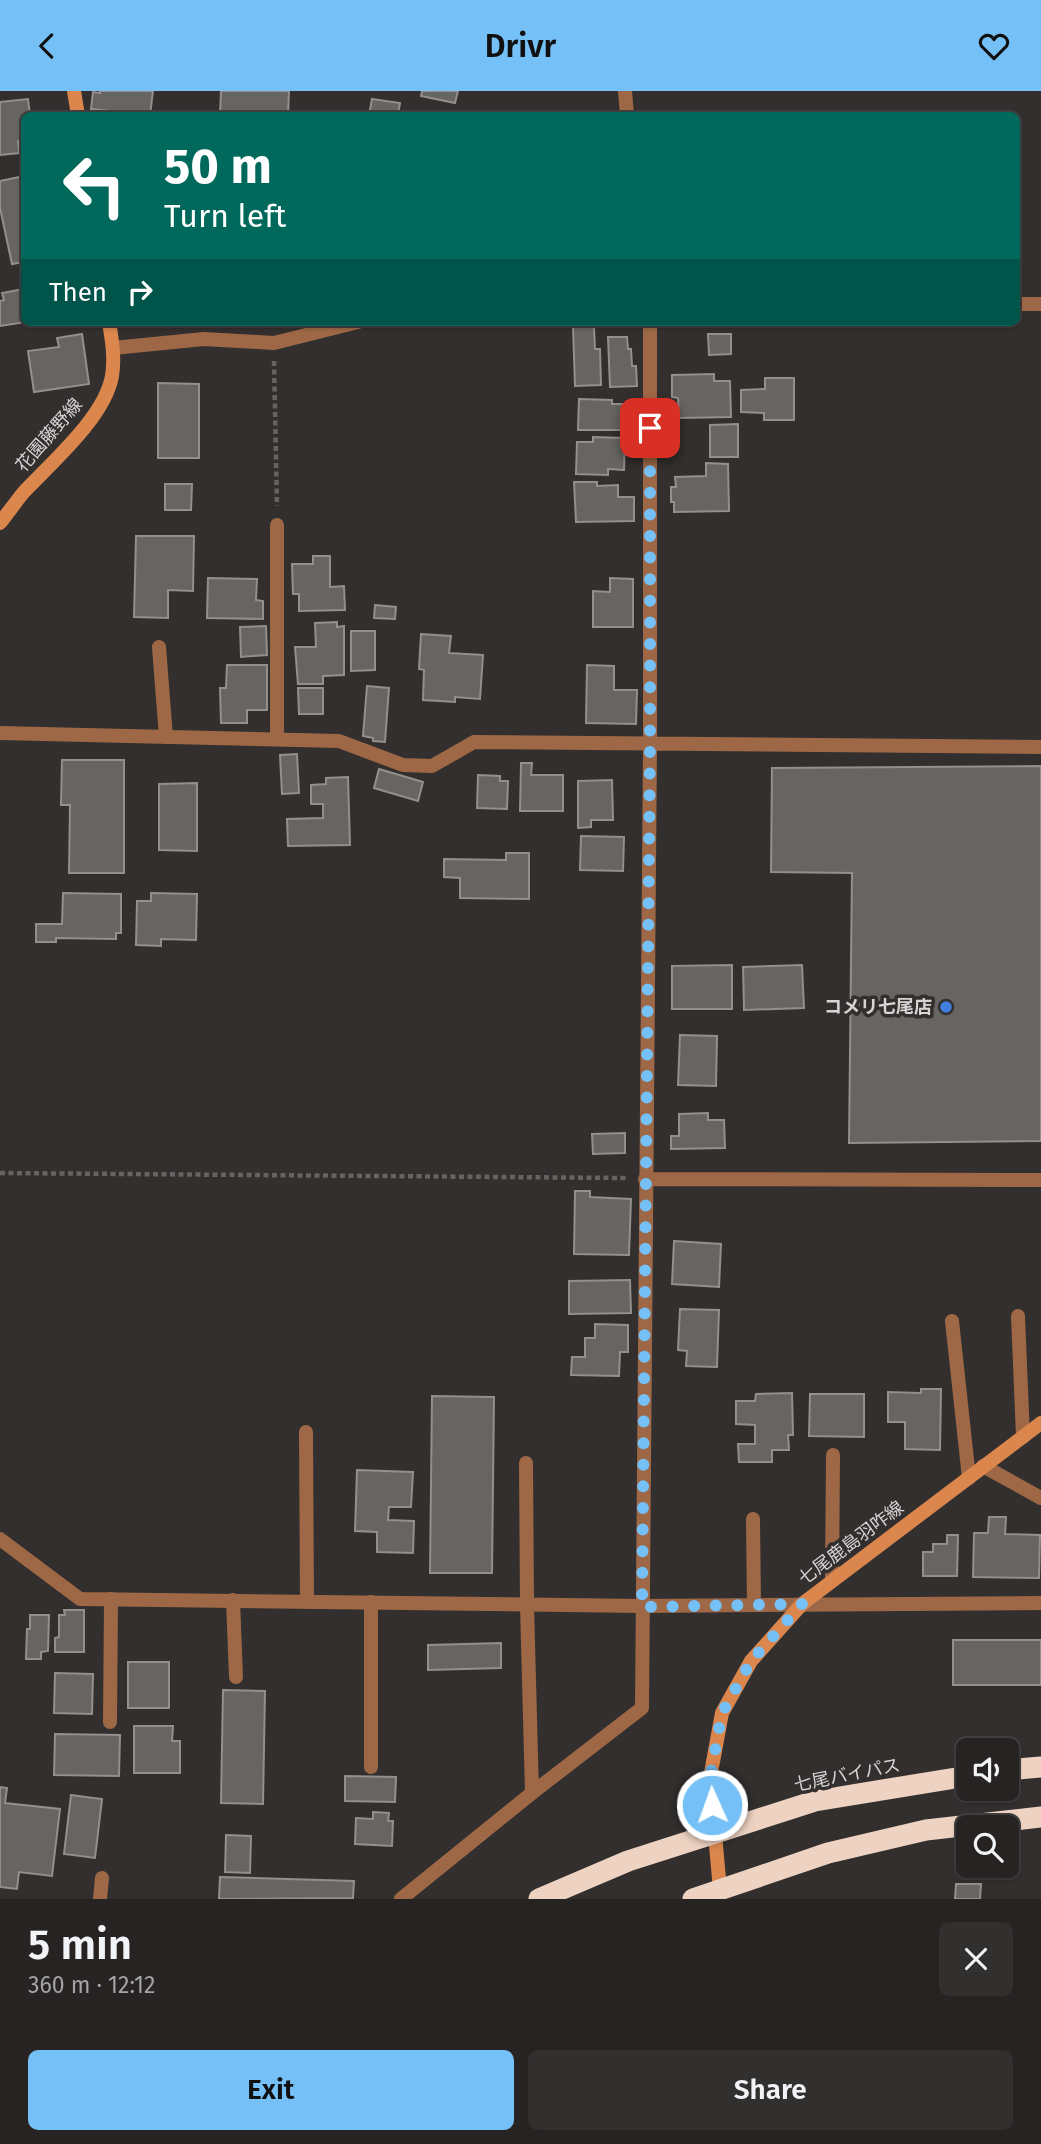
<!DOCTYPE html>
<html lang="en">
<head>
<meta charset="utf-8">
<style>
  :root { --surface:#262322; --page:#322f2f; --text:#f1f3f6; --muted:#a4a4a5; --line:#424040; --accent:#75c0f6 }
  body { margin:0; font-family:"Fira Sans","Noto Sans JP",sans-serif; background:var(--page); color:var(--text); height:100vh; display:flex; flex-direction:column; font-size:26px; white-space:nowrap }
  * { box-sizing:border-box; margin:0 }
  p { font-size:23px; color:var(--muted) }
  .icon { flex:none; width:38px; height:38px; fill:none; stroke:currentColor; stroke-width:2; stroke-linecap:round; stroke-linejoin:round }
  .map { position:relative; height:1808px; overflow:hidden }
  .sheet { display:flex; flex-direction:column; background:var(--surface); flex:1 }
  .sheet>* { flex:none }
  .hud { position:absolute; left:21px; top:21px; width:999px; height:214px; border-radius:10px; box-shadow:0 2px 5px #0004,0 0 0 2px var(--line); background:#00695c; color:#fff; overflow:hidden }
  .buttons { position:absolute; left:956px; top:1647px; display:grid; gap:14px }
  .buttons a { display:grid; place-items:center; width:63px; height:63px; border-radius:10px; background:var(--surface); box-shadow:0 2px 5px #0004,0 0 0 2px var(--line); font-size:35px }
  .pin { position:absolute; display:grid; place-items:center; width:60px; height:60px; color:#fff; margin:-30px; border-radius:14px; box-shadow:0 4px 10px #0006 }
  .me { position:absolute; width:77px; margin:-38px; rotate:358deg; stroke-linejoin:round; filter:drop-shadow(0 0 5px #0008) }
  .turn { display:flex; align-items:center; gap:24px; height:147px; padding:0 28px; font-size:32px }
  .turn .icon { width:91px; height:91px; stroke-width:2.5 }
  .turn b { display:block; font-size:49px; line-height:60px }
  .then { display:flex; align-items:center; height:66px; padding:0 28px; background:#0003; gap:14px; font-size:26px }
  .round { display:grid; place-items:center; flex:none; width:74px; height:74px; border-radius:10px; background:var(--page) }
  .summary { display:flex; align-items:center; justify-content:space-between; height:119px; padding:0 28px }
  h1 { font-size:42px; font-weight:600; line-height:52px }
  .action { display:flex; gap:14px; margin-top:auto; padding:14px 28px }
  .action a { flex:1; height:80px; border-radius:10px; background:var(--accent); color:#111; font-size:28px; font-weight:600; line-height:80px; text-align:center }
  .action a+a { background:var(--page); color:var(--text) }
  header { display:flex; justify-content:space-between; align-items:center; height:91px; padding:0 28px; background:var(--accent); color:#111; font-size:32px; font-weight:600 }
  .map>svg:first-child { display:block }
  .building { fill:#676562; stroke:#928f8d; stroke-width:2 }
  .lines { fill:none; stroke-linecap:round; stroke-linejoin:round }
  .path { stroke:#666463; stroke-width:4.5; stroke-dasharray:5 3.5; stroke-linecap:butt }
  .lane { stroke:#9e6846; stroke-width:14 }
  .street { stroke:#9e6846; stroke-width:14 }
  .secondary { stroke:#db864d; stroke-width:14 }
  .highway { stroke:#eed3c2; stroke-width:21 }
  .route { stroke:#75c0f6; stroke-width:12; stroke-dasharray:0 21.6 }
  .shop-dot { fill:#3f7fe0; stroke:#322f2e; stroke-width:2.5 }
  .labels { text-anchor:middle; stroke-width:7; stroke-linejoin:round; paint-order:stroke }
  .street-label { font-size:18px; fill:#d6d5d4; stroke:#322f2e }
  .poi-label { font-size:18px; font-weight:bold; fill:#d6d5d4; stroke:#322f2e; text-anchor:end }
</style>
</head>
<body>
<header><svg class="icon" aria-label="back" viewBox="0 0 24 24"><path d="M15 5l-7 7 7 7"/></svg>Drivr<svg class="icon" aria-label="heart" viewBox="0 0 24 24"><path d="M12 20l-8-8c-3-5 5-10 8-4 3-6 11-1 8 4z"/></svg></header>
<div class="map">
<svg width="1041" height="1808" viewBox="0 0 1041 1808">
  <rect width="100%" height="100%" fill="#322f2e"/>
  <path class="building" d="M100 0H153L150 24 91 18 93 1 100 2Z
    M221 0H289L288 24H220Z
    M422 0H458L455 12 421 5Z
    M28 8 30 24H24V50H18L19 62 0 64V11Z
    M372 8 400 12 398 24H369Z
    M24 85V171L12 173 0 117V90Z
    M24 198 26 231 0 235V210L4 209 2 202Z
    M573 236H594L595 258H600L601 294 575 295Z
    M82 243 89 293 34 301 28 260 59 256 57 247Z
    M708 243H731V263L709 264Z
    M608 246H627L628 258H631L632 275H636L637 295 610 296Z
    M714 283V290H730L731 326 679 327 678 307 672 306V284Z
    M765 287H794V329H764V322L741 321V299L765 298Z
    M158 292 199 293V367H158Z
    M579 308 612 309V313H626V339H578Z
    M738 333V366H710V334Z
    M593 346 625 347 624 379 608 378V384L576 383 577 351H593Z
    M706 372 728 373 729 420 674 421V411H671V396H676L675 386 706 385Z
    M574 391H597V395L618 394V406H634V430L576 431Z
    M165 393H192L191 419H165Z
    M136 445H194L193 500 168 499V527L134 526Z
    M313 465H330V496L344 495 345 519 299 520V503H293L292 473H313Z
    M208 487 257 488 256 509 263 510V528L207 527Z
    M610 487 633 488V536H593V500L610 501Z
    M375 514 396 516 395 528 374 527Z
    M337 531V536L344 535V584L323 585V593H298L295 556H316L315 532Z
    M266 535 267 564 241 566 240 536Z
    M351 540H375V579L351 580Z
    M421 543 451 545 449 562 483 564 480 608 455 606V611L423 609 424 579 419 578Z
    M227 574H267V619H247V632H221L220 597H226Z
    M587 574 614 575V599H637L636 633 586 632Z
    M367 595 389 597 385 651 373 650V647L363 645Z
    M298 597H323V623H299Z
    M297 663 299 702 282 703 280 664Z
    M62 669H124V782H69L70 714H61Z
    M521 672H532L531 684H563V720H520Z
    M1041 675V1050L849 1052 852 782 771 781 772 677Z
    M379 678 423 691 418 710 374 697Z
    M478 684 500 685V690H508L507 718 477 717Z
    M348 686 350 754 288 755 287 728 323 727V713H311V694L326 693V687Z
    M612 689 613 729H591V736L578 737V690Z
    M197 692V760L159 759V693Z
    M581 745 624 746 623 780 580 779Z
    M506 762H529V808L460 807V787L444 786V768L506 769Z
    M63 802 121 803V842H116V848L56 847V851H36V833H62Z
    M151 802 197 803 196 849 161 848V855L136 854 137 810H151Z
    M732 874V918H672V875Z
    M802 874 804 917 744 919 743 876Z
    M680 944 717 945 716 995 678 994Z
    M708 1022V1029H724L725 1057 671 1058V1045H679V1023Z
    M625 1042V1062L593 1063 592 1043Z
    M575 1100H590V1106L631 1108 629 1164 574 1163Z
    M674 1150 721 1153 719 1196 672 1193Z
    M630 1189 631 1222 569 1223V1190Z
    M680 1218 719 1219 717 1276 686 1275 687 1260 678 1259Z
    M595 1233 628 1234V1261H620L619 1285 571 1284 572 1266H585V1247H595Z
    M921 1298H941L940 1359 905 1358V1331H888V1301L921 1302Z
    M792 1302 793 1344H788L789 1359H772V1371H739L738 1353H755V1334L736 1333V1310H755L756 1303Z
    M810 1303H864V1346L809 1345Z
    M432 1305 494 1306 492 1482H430Z
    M357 1379 413 1381 411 1416H389L388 1429 414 1430 413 1462 377 1461V1441L355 1440Z
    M989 1426H1006L1005 1443 1040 1444 1039 1487 973 1486 974 1442H988Z
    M947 1444H958L957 1485H923V1461H933V1453H947Z
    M64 1519H84V1561H55V1547L59 1546V1524H65Z
    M30 1524H49L48 1560 41 1561V1568H26L27 1538H30Z
    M953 1549H1041V1594H953Z
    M501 1552V1577L428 1579V1554Z
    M128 1571H169V1617H128Z
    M55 1582 93 1583 92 1623 54 1622Z
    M223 1599 265 1600 263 1713 221 1712Z
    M134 1635H173L172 1650H180V1682H134Z
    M55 1643 120 1644 119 1685 54 1684Z
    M345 1685 396 1686 395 1711 345 1710Z
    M0 1696 7 1697 5 1712 60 1718 52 1785 19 1781 17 1798 0 1796Z
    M71 1704 102 1708 95 1767 64 1763Z
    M373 1721 389 1722 388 1730H393L392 1755 355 1753 356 1727 373 1728Z
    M226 1744 251 1745 250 1782 225 1781Z
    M220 1786 354 1790 353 1807 219 1808Z
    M956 1793H981L980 1808H955Z"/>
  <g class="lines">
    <path class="path" d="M274 270 277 415
      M0 1082 626 1087"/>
    <path class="lane" d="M159 556 166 646
      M1018 1225 1023 1346
      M952 1230 969 1387
      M306 1341 307 1511
      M526 1372 527 1514 532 1702
      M983 1375 1041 1407
      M753 1428 754 1513
      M832 1490 833 1364
      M233 1509 236 1586
      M110 1631 111 1508
      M371 1676V1511
      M100 1808 102 1787"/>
    <path class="street" d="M625 0 627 24
      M1017 213H1041
      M113 257 204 248 274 252 358 231
      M277 434V648
      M0 642 339 650 403 674 432 675 474 651 1041 656
      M645 1088 1041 1089
      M0 1448 80 1508 642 1515 1041 1512
      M401 1808 532 1702 642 1617 650 654V231"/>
    <path class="secondary" d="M74 0 78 24
      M0 432C8 422 15 412 23 402 51 372 105 326 112 285 115 267 112 249 109 231
      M720 1799 710 1687 722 1622 751 1570 802 1513 1041 1332"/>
    <path class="highway" d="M1006 1679 1041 1676
      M539 1808 628 1770 815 1710 968 1685
      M693 1808 828 1762 926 1739 1041 1726"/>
  </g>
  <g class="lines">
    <path class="route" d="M650 337V654L642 1516 802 1513 751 1570 722 1622 710 1687 712 1714"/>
  </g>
  <circle class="shop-dot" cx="946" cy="916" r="7"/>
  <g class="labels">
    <g class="street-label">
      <text transform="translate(49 344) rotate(-49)" y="6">花園藤野線</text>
      <text transform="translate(851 1452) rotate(-37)" y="6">七尾鹿島羽咋線</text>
      <text transform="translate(847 1684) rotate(-11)" y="6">七尾バイパス</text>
    </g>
    <g class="poi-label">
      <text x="932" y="922">コメリ七尾店</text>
    </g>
  </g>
</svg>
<div class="buttons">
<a><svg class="icon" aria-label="sound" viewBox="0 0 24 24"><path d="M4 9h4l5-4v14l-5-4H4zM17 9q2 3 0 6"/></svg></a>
<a><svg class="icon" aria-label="search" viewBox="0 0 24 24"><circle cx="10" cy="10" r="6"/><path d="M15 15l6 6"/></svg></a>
</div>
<div class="pin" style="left:650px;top:337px;background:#d93025"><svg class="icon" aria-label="arrive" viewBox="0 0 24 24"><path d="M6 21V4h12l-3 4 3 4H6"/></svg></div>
<svg class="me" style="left:712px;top:1714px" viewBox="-20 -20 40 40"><circle r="17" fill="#75c0f6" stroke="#fff" stroke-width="3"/><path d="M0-11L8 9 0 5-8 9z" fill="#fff"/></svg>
<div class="hud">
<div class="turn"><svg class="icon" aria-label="left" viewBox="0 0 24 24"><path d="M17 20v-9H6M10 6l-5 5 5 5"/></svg><div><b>50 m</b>Turn left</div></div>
<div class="then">Then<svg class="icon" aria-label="right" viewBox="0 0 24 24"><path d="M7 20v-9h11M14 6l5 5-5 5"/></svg></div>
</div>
</div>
<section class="sheet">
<div class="summary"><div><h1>5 min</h1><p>360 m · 12:12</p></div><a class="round"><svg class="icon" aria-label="close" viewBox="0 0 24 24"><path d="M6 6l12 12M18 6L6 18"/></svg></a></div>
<div class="action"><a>Exit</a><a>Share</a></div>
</section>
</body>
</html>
